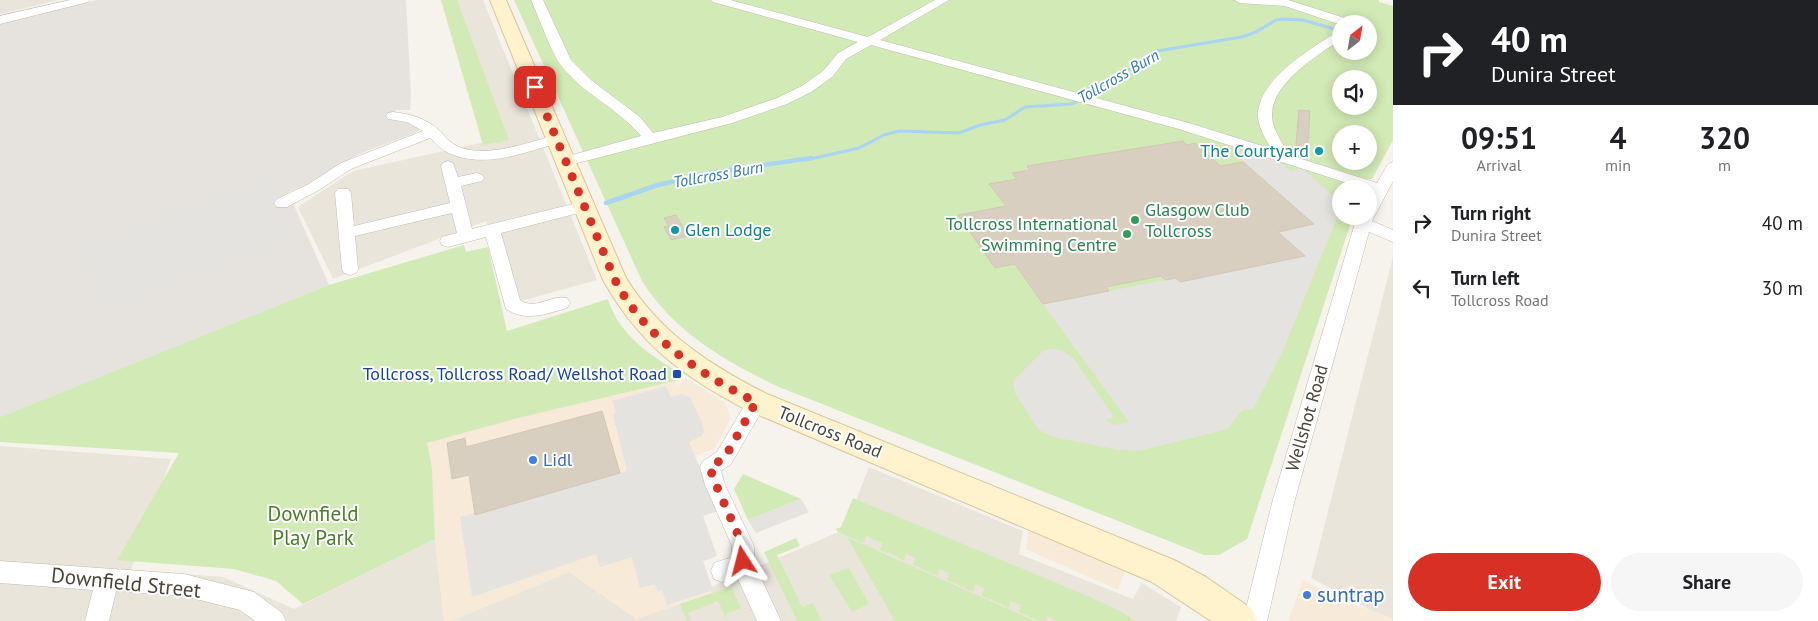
<!DOCTYPE html>
<html lang="en">
<head>
<meta charset="utf-8">
<style>
  :root { --surface:#fff; --page:#f6f6f6; --text:#202124; --muted:#757577; --accent:#d93025 }
  body { margin:0; font-family:"PT Sans",sans-serif; background:var(--page); color:var(--text); height:100vh; display:flex; flex-direction:column; font-size:19px; white-space:nowrap }
  * { box-sizing:border-box; margin:0 }
  p { font-size:16px; color:var(--muted) }
  .icon { flex:none; width:28px; height:28px; fill:none; stroke:currentColor; stroke-width:2; stroke-linecap:round; stroke-linejoin:round }
  .map { position:relative; flex:1; overflow:hidden }
  .panel { display:flex; flex-direction:column; background:var(--surface); width:425px }
  .panel>* { flex:none }
  .banner { background:#202124; color:#fff; overflow:hidden }
  .needle { width:32px; rotate:31deg }
  .controls { position:absolute; left:1332px; top:15px; display:grid; gap:10px }
  .controls a { display:grid; place-items:center; width:45px; height:45px; border-radius:50%; background:var(--surface); box-shadow:0 2px 12px #0003; font-size:25px }
  .pin { position:absolute; display:grid; place-items:center; width:42px; height:42px; color:#fff; margin:-21px; border-radius:10px; box-shadow:0 2px 8px #0006 }
  .me { position:absolute; width:55px; margin:-28px; rotate:351deg; stroke-linejoin:round; filter:drop-shadow(0 0 4px #0008) }
  .turn { display:flex; align-items:center; gap:18px; height:105px; padding:0 15px; font-size:22px }
  .turn .icon { width:65px; height:65px; stroke-width:2.5 }
  .turn b { display:block; font-size:35px; line-height:42px }
  .eta { display:flex; justify-content:space-evenly; align-items:center; height:85px; text-align:center }
  .eta b { font-size:30px; font-weight:700; line-height:35px }
  .action { display:flex; gap:10px; margin-top:auto; padding:10px 15px }
  .action a { flex:1; height:58px; border-radius:30px; background:var(--accent); color:#fff; font-size:20px; font-weight:700; line-height:58px; text-align:center }
  .action a+a { background:var(--page); color:var(--text) }
  ul { padding:0; list-style:none }
  li { display:flex; align-items:center; gap:15px; height:65px; padding:0 15px }
  li div { flex:1 }
  li b { display:block; font-size:19px }
  li em { font-style:normal }
  main { display:flex; flex:1; min-height:0 }
  .map>svg:first-child { display:block }
  .residential { fill:#eae5da }
  .commercial { fill:#f7ead8 }
  .industrial { fill:#e6e2dd }
  .green { fill:#d2eab5; fill-rule:evenodd }
  .parking { fill:#e5e3e0 }
  .lines { fill:none; stroke-linecap:round; stroke-linejoin:round }
  .stream-far1 { stroke:#a9d4f2; stroke-width:3 }
  .stream { stroke:#a9d4f2; stroke-width:4.5 }
  .building { fill:#d8cfc1; stroke:#d3c7b4 }
  .street-casing { stroke:#c2bbae; stroke-width:1 }
  .secondary-casing { stroke:#d6c79b; stroke-width:2 }
  .street { fill:#fff; fill-rule:evenodd }
  .secondary { fill:#fff3cd; fill-rule:evenodd }
  .route { stroke:#d93025; stroke-width:9; stroke-dasharray:0 16.2 }
  .culture-dot { fill:#0f9aa8; stroke:#fff; stroke-width:2 }
  .leisure-dot { fill:#2e9e5b; stroke:#fff; stroke-width:2 }
  .transit-dot { fill:#1a4fb4; stroke:#fff; stroke-width:2 }
  .shop-dot { fill:#3f7fe0; stroke:#fff; stroke-width:2 }
  .labels { text-anchor:middle; stroke-width:4; stroke-linejoin:round; paint-order:stroke }
  .far-water-label { font-size:16px; font-style:italic; fill:#2e7ab2; stroke:#fff }
  .culture-label { font-size:18px; fill:#0d838f; stroke:#fff; text-anchor:end }
  .leisure-label { font-size:18px; fill:#27864d; stroke:#fff; text-anchor:start }
  .transit-label { font-size:18px; fill:#164399; stroke:#fff; text-anchor:end }
  .street-label { font-size:18px; fill:#4b4439; stroke:#fff }
  .shop-label { font-size:18px; fill:#366cbe; stroke:#fff; text-anchor:start }
  .near-park-label { font-size:21px; fill:#4a7f2a; stroke:#fff }
  .near-street-label { font-size:21px; fill:#4b4439; stroke:#fff }
  .near-shop-label { font-size:21px; fill:#366cbe; stroke:#fff; text-anchor:start }
</style>
</head>
<body>
<main>
<div class="map">
<svg width="1393" height="621" viewBox="0 0 1393 621">
  <rect width="100%" height="100%" fill="#f6f3ec"/>
  <path class="residential" d="M0 0H59L0 14Z
    M445 0H483L597 280 506 305 486 221 333 279 298 207 353 171 485 142Z
    M1393 257V619L1371 610 1311 578Z
    M0 446 171 459 131 570 223 577 294 609 435 539 444 621H0Z
    M869 467 1023 531 1019 554 1133 599 1142 583 1181 607 1176 621H451L569 572 637 619 845 529Z"/>
  <path class="commercial" d="M685 378 724 402 728 410 730 420 714 449 695 456 718 511 703 516 717 556 703 561 712 593 637 619 569 572 451 621H444L435 539 432 468 426 443 518 418 675 381 678 386Z
    M1030 518 1130 558 1118 590 1026 549Z
    M1303 580 1347 603 1371 610 1393 619V621H1288Z"/>
  <path class="industrial" d="M97 0H406L411 95 410 110H396L390 120 410 123 420 127 419 130 415 133 359 154 308 184 288 192 329 285 0 417V23Z"/>
  <path class="green" d="M441 0H457L509 140 483 145Z
    M514 0H1379V2L1393 6V140L1372 179H1362L1361 187 1363 189H1341V216H1353L1247 539 1219 555H1204L779 387C725 361 675 333 642 281ZM1341 24H1369V51H1341ZM1341 79H1369V106H1341ZM1341 134H1369V161H1341Z
    M464 245 466 252 488 247 507 331 608 299C617 331 648 355 676 370L679 380 518 418 427 443 432 468 435 539 303 604 276 581 234 569 117 560 179 453 0 442V417L329 285Z
    M743 474 801 499 748 520 734 489Z
    M853 498 1090 597 1120 611 1135 621H1057L1047 616 1046 621H1039L1038 619 1037 620 1029 617V615L1028 616 1019 612 1021 605 1011 601 1009 608 1001 604V602L1000 604 992 600V598L991 600 982 596 984 588 975 584 973 592 965 588V586L963 587 956 584V582L955 584 947 580 949 573 940 569 938 576 930 573V571L929 572 922 569V567L921 568 913 565 915 558 906 554 904 561 888 552 887 553 880 550 882 543 866 536 863 543 856 540 857 538 854 539 841 533V531L839 533 836 529 841 527Z
    M847 537 1035 621H895Z
    M796 538 800 546 777 555 802 607 813 603 822 621H797L764 552Z
    M849 568 869 604 852 612 829 575Z
    M731 587 741 608 726 614 728 621H727L718 601 688 613 691 621H687L680 604Z"/>
  <path class="parking" d="M1247 152 1274 157 1291 171 1302 168 1341 203V208L1282 353 1253 409H1245L1239 413 1228 429 1139 451 1120 450 1054 437 1039 430 1015 393 1013 383 1016 378 1043 351 1050 349 1062 350 1074 359 1114 417 1105 420 1114 425 1129 422 1043 304 1176 278 1180 282 1304 256 1278 232 1314 224 1234 153Z
    M269 175 302 240 95 319 78 241Z
    M666 386 670 397 682 394 690 397 703 425 704 432 702 436 689 442 718 511 703 516 717 556 703 561 713 590 667 605 662 590 657 591 655 584 640 588 632 557 600 567 596 554 472 597 460 517 627 471 613 415 616 412 612 401Z
    M801 499 809 512 756 533 748 520Z"/>
  <g class="lines">
    <path class="stream-far1" d="M806 160 859 148 884 135 899 131 959 133 980 125 1005 120 1025 107 1071 104 1076 102 1085 91 1130 69 1157 51 1242 37 1256 32 1276 20 1283 19 1303 20 1341 31"/>
    <path class="stream" d="M606 203 658 185 710 173 811 158"/>
  </g>
  <path class="building" d="M1299 110 1310 111 1307 159 1295 155Z
    M1183 141 1187 145 1195 143 1220 166 1243 162 1314 224 1278 232 1305 256 1180 282 1176 278 1165 280 1161 276 1106 287 1109 291 1043 304 1015 264 995 268 958 215 1006 206 989 184 1017 179 1012 173 1030 170 1027 166Z
    M676 215 688 236 671 240 664 227 669 226 664 218Z
    M602 411 620 473 475 515 469 475 452 479 447 443 465 438 466 447Z"/>
  <g class="lines">
    <defs>
      <path id="street" d="M70 0H90L88 2 0 24V16Z
        M531 0H543L571 60 591 80 640 117 653 133 722 117 777 98 802 86 823 71 838 53 858 42 713 2 711 0H730L868 37 935 0H949L880 40 1189 123 1272 149C1266 140 1259 129 1258 117 1256 81 1310 49 1337 32L1341 31V40C1317 55 1270 84 1272 117 1273 130 1283 144 1289 155L1377 183 1388 164 1393 162V181L1372 221 1393 230V242L1369 232 1294 503 1267 621H1243L1272 503 1355 223 1358 216H1369V198L1372 191 1179 129 871 45 846 59 832 77 811 92 787 104 732 123 566 166 561 164 559 161 561 158 641 136C618 108 581 93 560 64 550 50 539 17 531 0Z
        M1234 0H1288L1354 21 1356 24 1341 25 1285 6 1240 3Z
        M393 112C411 114 425 118 439 130 443 134 447 140 452 143 479 162 528 142 557 135L562 136 564 139 562 142C525 152 481 171 445 151 439 148 435 142 430 138L351 169 319 190 287 207H277L274 203 277 199 309 184 341 163 423 131 407 122 388 119 386 116 388 113Z
        M448 161 453 163 458 177 477 173 482 175 484 178 482 181 461 186 472 229 585 201 590 202 593 206 590 210 501 233 520 300C535 311 552 294 567 298L570 303 567 308C546 314 526 322 506 309L486 237 448 247 442 245 440 241 442 237 457 233 452 213 355 236 358 269 356 273 350 275 344 273 342 269 335 193 338 189H348L351 193 354 226 450 203 441 166 443 163Z
        M757 394 764 396 767 402 731 464 721 471 725 485 754 546V563L781 621H757L737 577 722 582 714 579 711 571 714 563 732 557V546L705 485 700 467 703 461 717 452 750 396Z
        M0 561 184 574 254 592 282 613 286 621H255L240 610 184 596 116 591 109 621H85L93 590 0 583Z"/>
      <path id="secondary" d="M490 0H506L626 278C660 333 711 366 767 394L1174 560 1206 577 1252 609 1257 621H1211L1152 582 747 410C682 376 640 345 603 280Z"/>
    </defs>
    <use href="#street" class="street-casing"/>
    <use href="#secondary" class="secondary-casing"/>
    <use href="#street" class="street"/>
    <use href="#secondary" class="secondary"/>
  </g>
  <g class="lines">
    <path class="route" d="M535 87 615 280C645 338 700 374 756 402L728 452 724 458 710 467 713 478 743 546V561"/>
  </g>
  <g class="culture-dot">
    <circle cx="1319" cy="151" r="5"/>
    <circle cx="675" cy="230" r="5"/>
  </g>
  <g class="leisure-dot">
    <circle cx="1135" cy="220" r="5"/>
    <circle cx="1127" cy="234" r="5"/>
  </g>
  <rect class="transit-dot" x="672" y="369" width="10" height="10" rx="2.5"/>
  <g class="shop-dot">
    <circle cx="533" cy="460" r="5"/>
    <circle cx="1307" cy="595" r="5"/>
  </g>
  <g class="labels">
    <g class="far-water-label">
      <text transform="translate(1118 76) rotate(-30)" y="6">Tollcross Burn</text>
      <text transform="translate(718 174) rotate(-10)" y="6">Tollcross Burn</text>
    </g>
    <g class="culture-label">
      <text x="1309" y="157">The Courtyard</text>
      <text x="685" y="236" text-anchor="start">Glen Lodge</text>
    </g>
    <g class="leisure-label">
      <text x="1145" y="216">Glasgow Club<tspan x="1145" dy="21">Tollcross</tspan></text>
      <text x="1117" y="230" text-anchor="end">Tollcross International<tspan x="1117" dy="21">Swimming Centre</tspan></text>
    </g>
    <g class="transit-label">
      <text x="667" y="380">Tollcross, Tollcross Road/ Wellshot Road</text>
    </g>
    <g class="street-label">
      <text transform="translate(1307 418) rotate(-74)" y="6">Wellshot Road</text>
      <text transform="translate(830 432) rotate(22)" y="6">Tollcross Road</text>
    </g>
    <g class="shop-label">
      <text x="543" y="466">Lidl</text>
    </g>
    <g class="near-park-label">
      <text x="313" y="521">Downfield<tspan x="313" dy="24">Play Park</tspan></text>
    </g>
    <g class="near-street-label">
      <text transform="translate(126 583) rotate(6)" y="7">Downfield Street</text>
    </g>
    <g class="near-shop-label">
      <text x="1317" y="602">suntrap</text>
    </g>
  </g>
</svg>
<div class="controls">
<a><svg class="needle" viewBox="-14 -14 28 28"><path d="M0-13l5 13h-10z" fill="#e53935"/><path d="M0 13l5-13h-10z" fill="#757577"/></svg></a>
<a><svg class="icon" aria-label="sound" viewBox="0 0 24 24"><path d="M4 9h4l5-4v14l-5-4H4zM17 9q2 3 0 6"/></svg></a>
<a>+</a>
<a>−</a>
</div>
<div class="pin" style="left:535px;top:87px;background:#d93025"><svg class="icon" aria-label="arrive" viewBox="0 0 24 24"><path d="M6 21V4h12l-3 4 3 4H6"/></svg></div>
<svg class="me" style="left:743px;top:561px" viewBox="-20 -20 40 40"><path d="M0-17L14 15 0 8-14 15z" fill="#d93025" stroke="#fff" stroke-width="4"/></svg>
</div>
<section class="panel">
<div class="banner">
<div class="turn"><svg class="icon" aria-label="right" viewBox="0 0 24 24"><path d="M7 20v-9h11M14 6l5 5-5 5"/></svg><div><b>40 m</b>Dunira Street</div></div>
</div>
<div class="eta">
<div><b>09:51</b><p>Arrival</p></div>
<div><b>4</b><p>min</p></div>
<div><b>320</b><p>m</p></div>
</div>
<ul>
<li><svg class="icon" aria-label="right" viewBox="0 0 24 24"><path d="M7 20v-9h11M14 6l5 5-5 5"/></svg><div><b>Turn right</b><p>Dunira Street</p></div><em>40 m</em></li>
<li><svg class="icon" aria-label="left" viewBox="0 0 24 24"><path d="M17 20v-9H6M10 6l-5 5 5 5"/></svg><div><b>Turn left</b><p>Tollcross Road</p></div><em>30 m</em></li>
</ul>
<div class="action"><a>Exit</a><a>Share</a></div>
</section>
</main>
</body>
</html>
